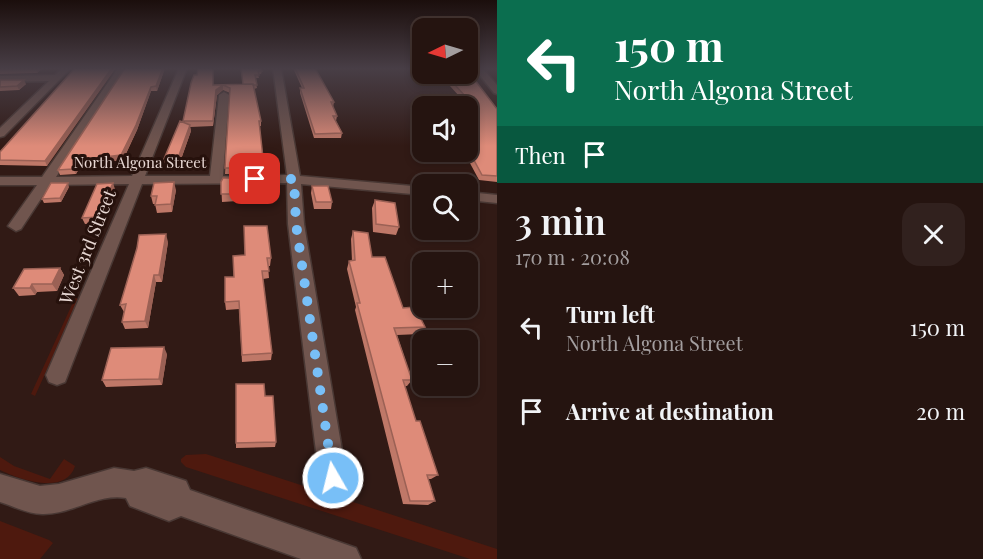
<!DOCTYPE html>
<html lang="en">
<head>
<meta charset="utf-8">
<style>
  :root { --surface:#251410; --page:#31211e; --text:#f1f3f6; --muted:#a39e9f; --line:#423330 }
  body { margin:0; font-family:"Playfair Display",serif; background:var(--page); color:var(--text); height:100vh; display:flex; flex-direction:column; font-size:22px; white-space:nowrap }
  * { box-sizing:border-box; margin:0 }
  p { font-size:20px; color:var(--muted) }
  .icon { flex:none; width:33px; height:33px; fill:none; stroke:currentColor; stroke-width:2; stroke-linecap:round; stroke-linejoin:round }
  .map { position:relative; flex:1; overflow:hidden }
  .sheet { display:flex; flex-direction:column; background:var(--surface); width:486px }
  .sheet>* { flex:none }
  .hud { background:#0b6e4f; color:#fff; overflow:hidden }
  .needle { width:39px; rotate:265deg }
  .tools { position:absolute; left:412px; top:18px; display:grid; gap:12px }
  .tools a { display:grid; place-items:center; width:66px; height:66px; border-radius:12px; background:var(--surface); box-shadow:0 3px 9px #0003,0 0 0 2px var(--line); font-size:30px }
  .pin { position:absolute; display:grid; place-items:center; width:51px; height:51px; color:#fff; margin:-26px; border-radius:12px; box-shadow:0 3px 9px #0006 }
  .me { position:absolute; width:66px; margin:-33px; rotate:352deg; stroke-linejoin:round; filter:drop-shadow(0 0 4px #0008) }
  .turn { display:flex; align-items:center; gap:21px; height:126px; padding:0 18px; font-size:27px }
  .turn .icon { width:78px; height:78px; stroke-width:2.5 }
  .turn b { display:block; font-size:42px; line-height:51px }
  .then { display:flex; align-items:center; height:57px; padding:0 18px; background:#0003; gap:12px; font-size:22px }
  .round { display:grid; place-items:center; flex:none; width:63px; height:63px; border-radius:18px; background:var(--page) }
  .overview { display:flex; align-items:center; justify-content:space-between; height:102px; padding:0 18px }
  h1 { font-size:36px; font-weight:600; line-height:45px }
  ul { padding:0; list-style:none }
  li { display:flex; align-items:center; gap:18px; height:84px; padding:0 18px }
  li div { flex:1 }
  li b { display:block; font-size:22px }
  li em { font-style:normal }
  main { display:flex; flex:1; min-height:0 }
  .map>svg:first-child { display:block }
  .green { fill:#4e190e }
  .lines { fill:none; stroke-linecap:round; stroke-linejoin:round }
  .minor-casing { stroke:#493834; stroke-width:3 }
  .minor { fill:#70554e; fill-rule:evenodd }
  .wall { fill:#bf7868 }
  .shaded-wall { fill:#9b6155 }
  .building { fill:#de8b79; stroke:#9b6155; stroke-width:1.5 }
  .route { stroke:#78bff7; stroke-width:10; stroke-dasharray:0 18 }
  .labels { text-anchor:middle; stroke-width:6; stroke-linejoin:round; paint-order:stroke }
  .far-street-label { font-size:15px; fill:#e8d8d4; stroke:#26110c }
  .street-label { font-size:18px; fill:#e8d8d4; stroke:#26110c }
</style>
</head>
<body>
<main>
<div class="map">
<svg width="497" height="559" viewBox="0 0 497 559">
  <rect width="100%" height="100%" fill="#311a15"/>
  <path class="green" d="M75 298 79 299 35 396 31 394Z
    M206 454 497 549V559H470L186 467 181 462V459L186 455Z
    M0 457 14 466 50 479 64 459 75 466C66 496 18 479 0 470Z
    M0 521 49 540 53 543 40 559H0Z"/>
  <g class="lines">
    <defs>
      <path id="minor" d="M63 68H71L4 136 0 137V128L49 81 0 82V76L55 75Z
        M118 68H126L56 177 132 176 179 68H187L145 176H210L219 95 224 92 229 95 223 176 287 175 273 68H281L300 176 423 187V195L301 184 304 224 349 492 345 502 335 506 325 502 321 492 288 224 287 183 142 184 65 382 57 385 49 382 46 375 129 184 50 185 21 229 16 231 8 226 37 185H0V177H42Z
        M474 68H482L497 85V94L494 93Z
        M468 192 497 195V203L468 200Z
        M114 468 134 471 146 468 186 481 190 490 356 548 361 559H301L181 516 169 521 130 506 126 498C97 493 71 515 42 514 28 514 13 506 0 502V474L40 486 59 484Z"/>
    </defs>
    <use href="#minor" class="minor-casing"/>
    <use href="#minor" class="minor"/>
  </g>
  <path class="wall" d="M0 68H43L37 73 0 74Z
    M75 68 47 166 0 165V152Z
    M125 68H165L157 91H151L137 130 123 160 81 165 76 174 60 175 58 170Z
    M241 68 262 71 261 74H258L259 78H255L257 88 254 89 261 121V126H259L263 158V164H236V174H225L230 93 223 90 217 95 213 126 190 127 191 131 179 165H165L164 159 184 123 197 75 213 85 243 84Z
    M293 68H315L334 102 333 107 337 116 336 121 342 133 341 138H314L300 93V88H302Z
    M439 74H468L497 109V182L479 180 464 152H468V113H469L468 112V106H464L459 101 460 97Z
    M0 80 26 84 19 90 0 91Z
    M237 178 238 201 222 202 221 182Z
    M312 186 332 202 331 209H314L311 193Z
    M69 187 61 202 44 203 42 199Z
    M115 189 100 223 85 224 82 218Z
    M176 190 172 212 157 213 155 204H153L151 196Z
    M375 200 399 227 396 235 373 232 372 208Z
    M353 231 372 257 403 308 425 327 420 334 397 335 412 380 407 386H405L416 421 438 475 431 479H428L435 501 428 505 403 504 355 310 356 307 347 269 349 261H352L351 239Z
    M168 242 162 282H156L148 328 125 329 122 322 124 312 120 305Z
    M233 256 271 258 270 266H268L269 278 263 279 272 353 271 360 242 362 239 309 226 310 225 302 234 277Z
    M60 268 64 275 57 291 37 292 35 295 19 296 13 288Z
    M167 354 162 385 106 387 102 380Z
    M276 442 275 447 236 448V443Z"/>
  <path class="shaded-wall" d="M38 68H43L37 73 36 69Z
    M112 68H116L47 166 45 161Z
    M163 68H165L157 91 156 86Z
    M24 80 26 84 19 90 17 86Z
    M223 85V90L217 95 213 126V121L216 90Z
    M151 87V91L137 130 123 160 81 165 76 174 73 169 79 160Z
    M190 125 191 131 179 165 178 158Z
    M174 182 176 190 172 212 171 204Z
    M68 183 69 187 61 202 60 198Z
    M113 183 115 189 100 223 98 217Z
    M166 234 168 242 162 282 159 275Z
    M60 268 64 275 57 291 52 284Z
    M154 275 156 282 148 328 145 321Z
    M32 284 37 292 35 295 30 288Z
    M164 347 167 354 162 385 159 379Z"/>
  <path class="building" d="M0 68H38L36 69 0 70Z
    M75 68H112L45 161 0 160V152Z
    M125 68H163L156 86 151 87 136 125 121 155 79 160 73 169 58 170Z
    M198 68H213V85L253 84 261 121H259L263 158 235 159 236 168H225L230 88 223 85 216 90 213 121H183L191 83 194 75H197Z
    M241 68H261L262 71H258L259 75H255L257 85H253V84H243Z
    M295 68H315L334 102H331L337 116H333L342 133 315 134 300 88H304Z
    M468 71 497 109V176L482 175 468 149V140H470L468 137V113H476L461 96H465L445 74H468Z
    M0 80H24L17 86 0 87Z
    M180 121 190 125 178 158 164 159Z
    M223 178H237L238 194H221V182Z
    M174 182 171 204 155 205 157 196H151L154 183Z
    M51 183H68L60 198 42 199Z
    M113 183 98 217 82 218 97 184Z
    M312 186H328L332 202H316Z
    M375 200 395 203 399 227 376 224Z
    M244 226H267L271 258H267L269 271H262L272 353 242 355 239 301 225 302V277H234L233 256 245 255Z
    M353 231 368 233 372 257H385L403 308 415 307 425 327 394 328 412 380H403L416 421H420L438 475H427L435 501H410L357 303H360L349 261 355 260Z
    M166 234 159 275H154L145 321 122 322 126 304 120 305 137 248 139 235Z
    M60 268 52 284H32L30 288H13L24 269Z
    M164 347 159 379 102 380 111 348Z
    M236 384H264L265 396H273L276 442 236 443Z"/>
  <linearGradient id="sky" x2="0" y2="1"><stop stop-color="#1b0e0c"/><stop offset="0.47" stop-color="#483e46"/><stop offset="1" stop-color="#483e46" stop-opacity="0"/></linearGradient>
  <rect width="497" height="146" fill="url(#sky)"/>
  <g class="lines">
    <path class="route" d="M255 179H294L296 224 333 478"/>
  </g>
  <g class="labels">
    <g class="far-street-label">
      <text x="140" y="168">North Algona Street</text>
    </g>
    <g class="street-label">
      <text transform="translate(88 247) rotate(-68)" y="6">West 3rd Street</text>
    </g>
  </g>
</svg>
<div class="tools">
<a><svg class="needle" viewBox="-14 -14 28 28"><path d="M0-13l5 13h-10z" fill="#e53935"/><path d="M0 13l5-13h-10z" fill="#a39e9f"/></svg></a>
<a><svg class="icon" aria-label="sound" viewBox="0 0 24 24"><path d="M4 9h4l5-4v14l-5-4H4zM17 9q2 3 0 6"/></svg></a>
<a><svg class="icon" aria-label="search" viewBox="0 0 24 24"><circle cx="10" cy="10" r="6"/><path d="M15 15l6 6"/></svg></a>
<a>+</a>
<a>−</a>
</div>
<div class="pin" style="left:255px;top:179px;background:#d93025"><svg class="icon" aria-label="arrive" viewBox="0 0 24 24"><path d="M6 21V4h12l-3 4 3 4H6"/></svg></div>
<svg class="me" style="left:333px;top:478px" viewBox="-20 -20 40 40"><circle r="17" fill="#78bff7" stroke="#fff" stroke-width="3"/><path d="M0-11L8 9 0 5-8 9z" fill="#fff"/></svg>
</div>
<section class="sheet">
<div class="hud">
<div class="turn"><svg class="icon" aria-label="left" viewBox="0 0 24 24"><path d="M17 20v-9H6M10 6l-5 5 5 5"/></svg><div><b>150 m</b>North Algona Street</div></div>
<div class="then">Then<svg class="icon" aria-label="arrive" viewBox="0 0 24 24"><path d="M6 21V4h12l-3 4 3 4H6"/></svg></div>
</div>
<div class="overview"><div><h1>3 min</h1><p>170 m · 20:08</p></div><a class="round"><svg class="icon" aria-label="close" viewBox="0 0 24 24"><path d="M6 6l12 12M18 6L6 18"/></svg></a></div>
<ul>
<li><svg class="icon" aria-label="left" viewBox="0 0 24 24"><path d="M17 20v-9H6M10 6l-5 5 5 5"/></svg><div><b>Turn left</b><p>North Algona Street</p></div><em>150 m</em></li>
<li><svg class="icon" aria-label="arrive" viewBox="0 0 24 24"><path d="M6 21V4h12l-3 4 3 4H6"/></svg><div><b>Arrive at destination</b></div><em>20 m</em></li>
</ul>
</section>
</main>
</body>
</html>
